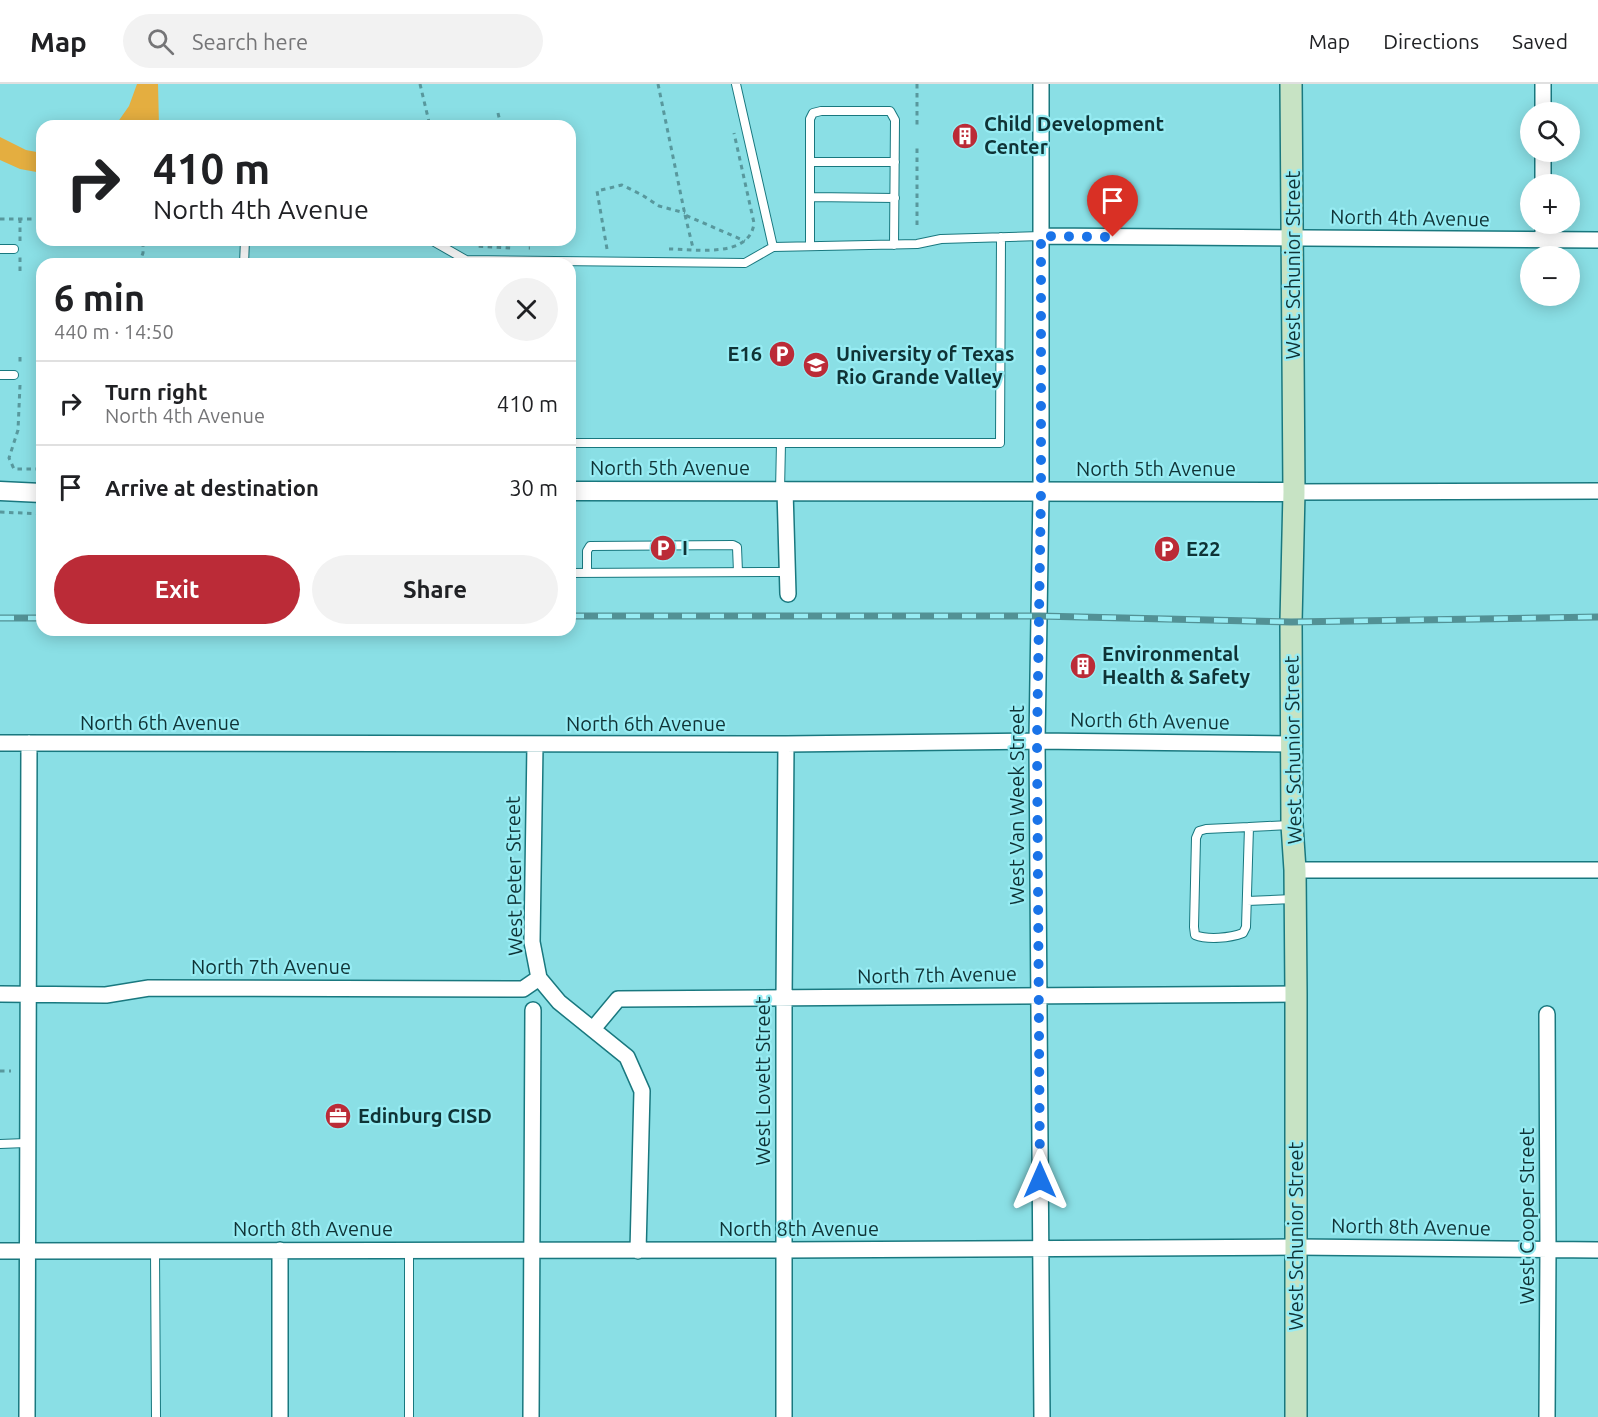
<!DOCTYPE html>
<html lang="en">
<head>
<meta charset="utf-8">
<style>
  :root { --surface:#fff; --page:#f2f2f2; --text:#202124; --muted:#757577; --line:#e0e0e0; --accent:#bb2b37 }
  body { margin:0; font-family:Ubuntu,sans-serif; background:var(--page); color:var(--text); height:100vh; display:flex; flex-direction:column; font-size:22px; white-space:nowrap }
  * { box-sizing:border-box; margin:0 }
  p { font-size:20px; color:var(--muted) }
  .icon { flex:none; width:33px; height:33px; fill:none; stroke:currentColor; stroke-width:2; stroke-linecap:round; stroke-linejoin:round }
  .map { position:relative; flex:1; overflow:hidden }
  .drawer { position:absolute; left:36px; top:174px; width:540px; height:378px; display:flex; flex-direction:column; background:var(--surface); border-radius:18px; box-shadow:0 3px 15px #0003 }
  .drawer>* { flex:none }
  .top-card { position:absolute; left:36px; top:36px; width:540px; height:126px; border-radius:18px; box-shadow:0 3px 15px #0003; background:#fff; color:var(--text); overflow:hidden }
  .buttons { position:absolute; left:1520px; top:18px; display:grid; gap:12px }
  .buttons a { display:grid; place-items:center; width:60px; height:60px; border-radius:50%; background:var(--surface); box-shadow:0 3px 15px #0003; font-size:30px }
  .pin { position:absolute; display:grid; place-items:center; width:51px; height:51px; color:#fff; margin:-62px -26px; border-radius:50% 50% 50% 0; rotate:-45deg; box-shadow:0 0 6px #0007 }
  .pin .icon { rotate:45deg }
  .me { position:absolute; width:66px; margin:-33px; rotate:0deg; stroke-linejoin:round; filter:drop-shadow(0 0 4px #0008) }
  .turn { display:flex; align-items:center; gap:21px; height:126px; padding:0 18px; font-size:27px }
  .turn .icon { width:78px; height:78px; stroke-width:2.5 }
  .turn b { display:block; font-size:42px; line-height:51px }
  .round { display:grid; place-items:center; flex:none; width:63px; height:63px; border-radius:32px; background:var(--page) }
  .headline { display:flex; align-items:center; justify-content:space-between; height:102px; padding:0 18px }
  h1 { font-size:36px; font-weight:700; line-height:45px }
  .action { display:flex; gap:12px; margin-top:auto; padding:12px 18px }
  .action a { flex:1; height:69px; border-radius:36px; background:var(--accent); color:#fff; font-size:24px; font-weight:700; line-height:69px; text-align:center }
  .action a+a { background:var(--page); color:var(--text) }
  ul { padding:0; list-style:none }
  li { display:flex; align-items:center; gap:18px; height:84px; padding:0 18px; border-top:2px solid var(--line) }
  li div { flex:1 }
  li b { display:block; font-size:22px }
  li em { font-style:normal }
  header { display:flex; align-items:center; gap:36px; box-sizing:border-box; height:84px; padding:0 30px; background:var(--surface); border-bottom:2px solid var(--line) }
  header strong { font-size:28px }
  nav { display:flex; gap:33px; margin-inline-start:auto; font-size:21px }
  .search { width:420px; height:54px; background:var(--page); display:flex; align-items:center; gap:15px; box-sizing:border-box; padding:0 21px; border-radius:33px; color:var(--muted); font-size:22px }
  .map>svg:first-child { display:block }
  .green { fill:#e4ae40 }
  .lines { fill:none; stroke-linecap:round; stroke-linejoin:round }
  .service-casing { stroke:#19787f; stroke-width:10 }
  .minor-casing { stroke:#19787f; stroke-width:18 }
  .tertiary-casing { stroke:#19787f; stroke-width:21 }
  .secondary-casing { stroke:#19787f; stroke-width:24 }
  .path { stroke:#58989d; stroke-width:3; stroke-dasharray:4.5 4.5; stroke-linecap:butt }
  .service { stroke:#fff; stroke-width:8 }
  .minor { stroke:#fff; stroke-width:15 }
  .tertiary { stroke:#fff; stroke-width:18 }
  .secondary { stroke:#c7e3c4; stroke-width:21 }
  .rail-casing { stroke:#529195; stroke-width:7 }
  .rail { stroke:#97ecf3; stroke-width:4.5; stroke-dasharray:14; stroke-linecap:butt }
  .route { stroke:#1a73e8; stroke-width:10; stroke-dasharray:0 18 }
  .labels { text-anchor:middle; stroke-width:4.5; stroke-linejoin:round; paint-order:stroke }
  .poi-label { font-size:20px; font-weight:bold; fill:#0f3336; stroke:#97ecf3; text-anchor:start }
  .street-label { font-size:20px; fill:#0f3336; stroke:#97ecf3 }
</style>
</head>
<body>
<header>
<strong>Map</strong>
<div class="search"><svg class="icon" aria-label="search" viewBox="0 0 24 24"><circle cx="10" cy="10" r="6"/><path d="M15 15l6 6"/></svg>Search here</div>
<nav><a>Map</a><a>Directions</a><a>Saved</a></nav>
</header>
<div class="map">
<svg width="1598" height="1333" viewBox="0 0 1598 1333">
  <rect width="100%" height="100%" fill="#8adfe5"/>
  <path class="green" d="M137 0H158L159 42H115L129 22Z
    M0 53 26 66 42 69V89L20 85 0 76Z"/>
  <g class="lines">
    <defs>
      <path id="service" d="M736 0 773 163
        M810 78H895
        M810 113 895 114
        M431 156 466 176 745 179 773 163 917 160 941 155 1041 152
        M810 162V35L813 29 821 27H890L895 36 894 161
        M0 165H14
        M244 180 245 156
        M0 291H14
        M570 359H1000L1001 153
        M780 407 781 359
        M570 489 787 488
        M587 489V467L590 462 733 461 737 463 738 488
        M1249 743 1206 745 1199 747 1196 754 1194 843 1195 851C1208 856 1230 854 1243 849L1246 843 1249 743 1290 741
        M1247 817 1293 815
        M0 1060 26 1059
        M155 1166 156 1333
        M409 1166V1333"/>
      <path id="minor" d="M1041 0V408L1037 657 1042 1333
        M1543 0V28
        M1543 68V100
        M1543 140V157
        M1041 152 1598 156
        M785 406 788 510
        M1294 408 1598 407
        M0 659 786 660 1037 657 1292 660
        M535 661 532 858 539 894 559 918 627 973 642 1007 638 1167
        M1295 786H1598
        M0 910 106 911 149 904 523 905 539 894
        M593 945 618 915 1296 910
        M0 1167 784 1166 1296 1163 1598 1166
        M27 1333C26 1108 30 884 29 659
        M280 1333V1166
        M531 1333 533 926
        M784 1333V915L786 660
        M1547 1333 1548 1166 1547 930"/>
      <path id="tertiary" d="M0 407 42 409
        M570 407 1294 408"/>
      <path id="secondary" d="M1291 0 1294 408 1291 538 1292 741 1295 786 1296 910V1333"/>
    </defs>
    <use href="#service" class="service-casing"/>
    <use href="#minor" class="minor-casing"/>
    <use href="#tertiary" class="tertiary-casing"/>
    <use href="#secondary" class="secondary-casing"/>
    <path class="path" d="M420 0 430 42
      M658 0 685 131 745 157
      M917 0V43
      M498 29 501 42
      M685 131 693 164
      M0 135H42
      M917 141V62
      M474 156 476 162 511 164
      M526 156 528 164H530
      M20 157V135
      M607 165 597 107 622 101 642 111 659 122 685 129
      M669 165C694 165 750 175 754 139L734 49
      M139 180 143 169V156
      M20 187V173
      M20 273V282
      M20 301 18 346 9 374 14 385H42
      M0 428 42 430
      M0 987H11"/>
    <use href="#service" class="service"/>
    <use href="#minor" class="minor"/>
    <use href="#tertiary" class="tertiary"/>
    <use href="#secondary" class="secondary"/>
    <defs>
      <path id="rail" d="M570 532H1039L1291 538 1598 533
        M0 534H42"/>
    </defs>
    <use href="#rail" class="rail-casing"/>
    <use href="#rail" class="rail"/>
  </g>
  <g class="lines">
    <path class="route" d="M1040 1096 1037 657 1041 408V152L1113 153"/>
  </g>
  <defs>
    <symbol id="building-disc" viewBox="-11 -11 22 22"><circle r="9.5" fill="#bb2b37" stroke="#97ecf3"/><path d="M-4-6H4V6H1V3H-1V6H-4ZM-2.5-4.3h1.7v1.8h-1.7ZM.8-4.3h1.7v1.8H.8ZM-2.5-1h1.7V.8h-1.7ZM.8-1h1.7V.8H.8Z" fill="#fff"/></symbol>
    <symbol id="parking-disc" viewBox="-11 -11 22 22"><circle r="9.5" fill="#bb2b37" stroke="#97ecf3"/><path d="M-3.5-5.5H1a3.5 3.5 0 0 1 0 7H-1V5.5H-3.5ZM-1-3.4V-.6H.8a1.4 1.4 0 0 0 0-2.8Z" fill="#fff"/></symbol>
    <symbol id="university-disc" viewBox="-11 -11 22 22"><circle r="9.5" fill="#bb2b37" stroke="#97ecf3"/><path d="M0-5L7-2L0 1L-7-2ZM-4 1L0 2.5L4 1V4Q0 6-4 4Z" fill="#fff"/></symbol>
    <symbol id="office-disc" viewBox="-11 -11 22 22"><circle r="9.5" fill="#bb2b37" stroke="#97ecf3"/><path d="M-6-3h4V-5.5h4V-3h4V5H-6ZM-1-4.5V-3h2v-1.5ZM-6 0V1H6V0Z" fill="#fff"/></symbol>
  </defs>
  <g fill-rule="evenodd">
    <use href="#building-disc" x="950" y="37" width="30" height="30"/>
    <use href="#parking-disc" x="767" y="255" width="30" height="30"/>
    <use href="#university-disc" x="801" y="266" width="30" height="30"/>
    <use href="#parking-disc" x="648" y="449" width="30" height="30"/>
    <use href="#parking-disc" x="1152" y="450" width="30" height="30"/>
    <use href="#building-disc" x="1068" y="567" width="30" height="30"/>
    <use href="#office-disc" x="323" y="1017" width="30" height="30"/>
  </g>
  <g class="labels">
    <g class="poi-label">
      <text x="984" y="47">Child Development<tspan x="984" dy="23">Center</tspan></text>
      <text x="762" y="277" text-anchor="end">E16</text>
      <text x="836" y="277">University of Texas<tspan x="836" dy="23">Rio Grande Valley</tspan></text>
      <text x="682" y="471">I</text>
      <text x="1186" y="472">E22</text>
      <text x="1102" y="577">Environmental<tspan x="1102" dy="23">Health &amp; Safety</tspan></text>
      <text x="358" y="1039">Edinburg CISD</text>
    </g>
    <g class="street-label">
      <text transform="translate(1410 134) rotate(1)" y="7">North 4th Avenue</text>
      <text transform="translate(1293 181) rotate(-90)" y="7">West Schunior Street</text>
      <text x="670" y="391">North 5th Avenue</text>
      <text x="1156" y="392">North 5th Avenue</text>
      <text transform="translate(1150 637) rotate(1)" y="7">North 6th Avenue</text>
      <text x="160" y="646">North 6th Avenue</text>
      <text x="646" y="647">North 6th Avenue</text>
      <text transform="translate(1293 666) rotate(-91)" y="7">West Schunior Street</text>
      <text transform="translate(1017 721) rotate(-90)" y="7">West Van Week Street</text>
      <text transform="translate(514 792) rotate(-91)" y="7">West Peter Street</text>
      <text x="271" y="890">North 7th Avenue</text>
      <text transform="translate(937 891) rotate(-1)" y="7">North 7th Avenue</text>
      <text transform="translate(763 997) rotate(-90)" y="7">West Lovett Street</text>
      <text transform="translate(1527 1132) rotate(-90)" y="7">West Cooper Street</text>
      <text transform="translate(1411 1143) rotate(1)" y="7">North 8th Avenue</text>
      <text x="313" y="1152">North 8th Avenue</text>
      <text x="799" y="1152">North 8th Avenue</text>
      <text transform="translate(1296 1152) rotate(-90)" y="7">West Schunior Street</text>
    </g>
  </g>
</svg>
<div class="buttons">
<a><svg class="icon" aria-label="search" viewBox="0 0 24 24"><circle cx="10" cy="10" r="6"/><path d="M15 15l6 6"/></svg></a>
<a>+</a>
<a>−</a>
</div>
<div class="pin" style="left:1113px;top:153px;background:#d93025"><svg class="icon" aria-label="arrive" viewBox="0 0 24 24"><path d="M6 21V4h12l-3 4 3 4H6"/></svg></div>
<svg class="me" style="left:1040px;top:1096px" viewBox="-20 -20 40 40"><path d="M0-17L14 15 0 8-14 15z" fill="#1a73e8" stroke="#fff" stroke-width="4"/></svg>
<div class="top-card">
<div class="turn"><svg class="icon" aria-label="right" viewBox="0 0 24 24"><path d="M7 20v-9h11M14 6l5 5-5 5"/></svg><div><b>410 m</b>North 4th Avenue</div></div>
</div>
<section class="drawer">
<div class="headline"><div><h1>6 min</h1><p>440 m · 14:50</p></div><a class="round"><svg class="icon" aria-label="close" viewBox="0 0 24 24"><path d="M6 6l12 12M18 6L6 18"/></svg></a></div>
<ul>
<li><svg class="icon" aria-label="right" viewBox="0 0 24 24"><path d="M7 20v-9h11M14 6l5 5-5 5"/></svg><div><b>Turn right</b><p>North 4th Avenue</p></div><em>410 m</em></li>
<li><svg class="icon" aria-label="arrive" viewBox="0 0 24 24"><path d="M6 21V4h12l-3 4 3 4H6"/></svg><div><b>Arrive at destination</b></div><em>30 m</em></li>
</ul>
<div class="action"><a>Exit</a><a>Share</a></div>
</section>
</div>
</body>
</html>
